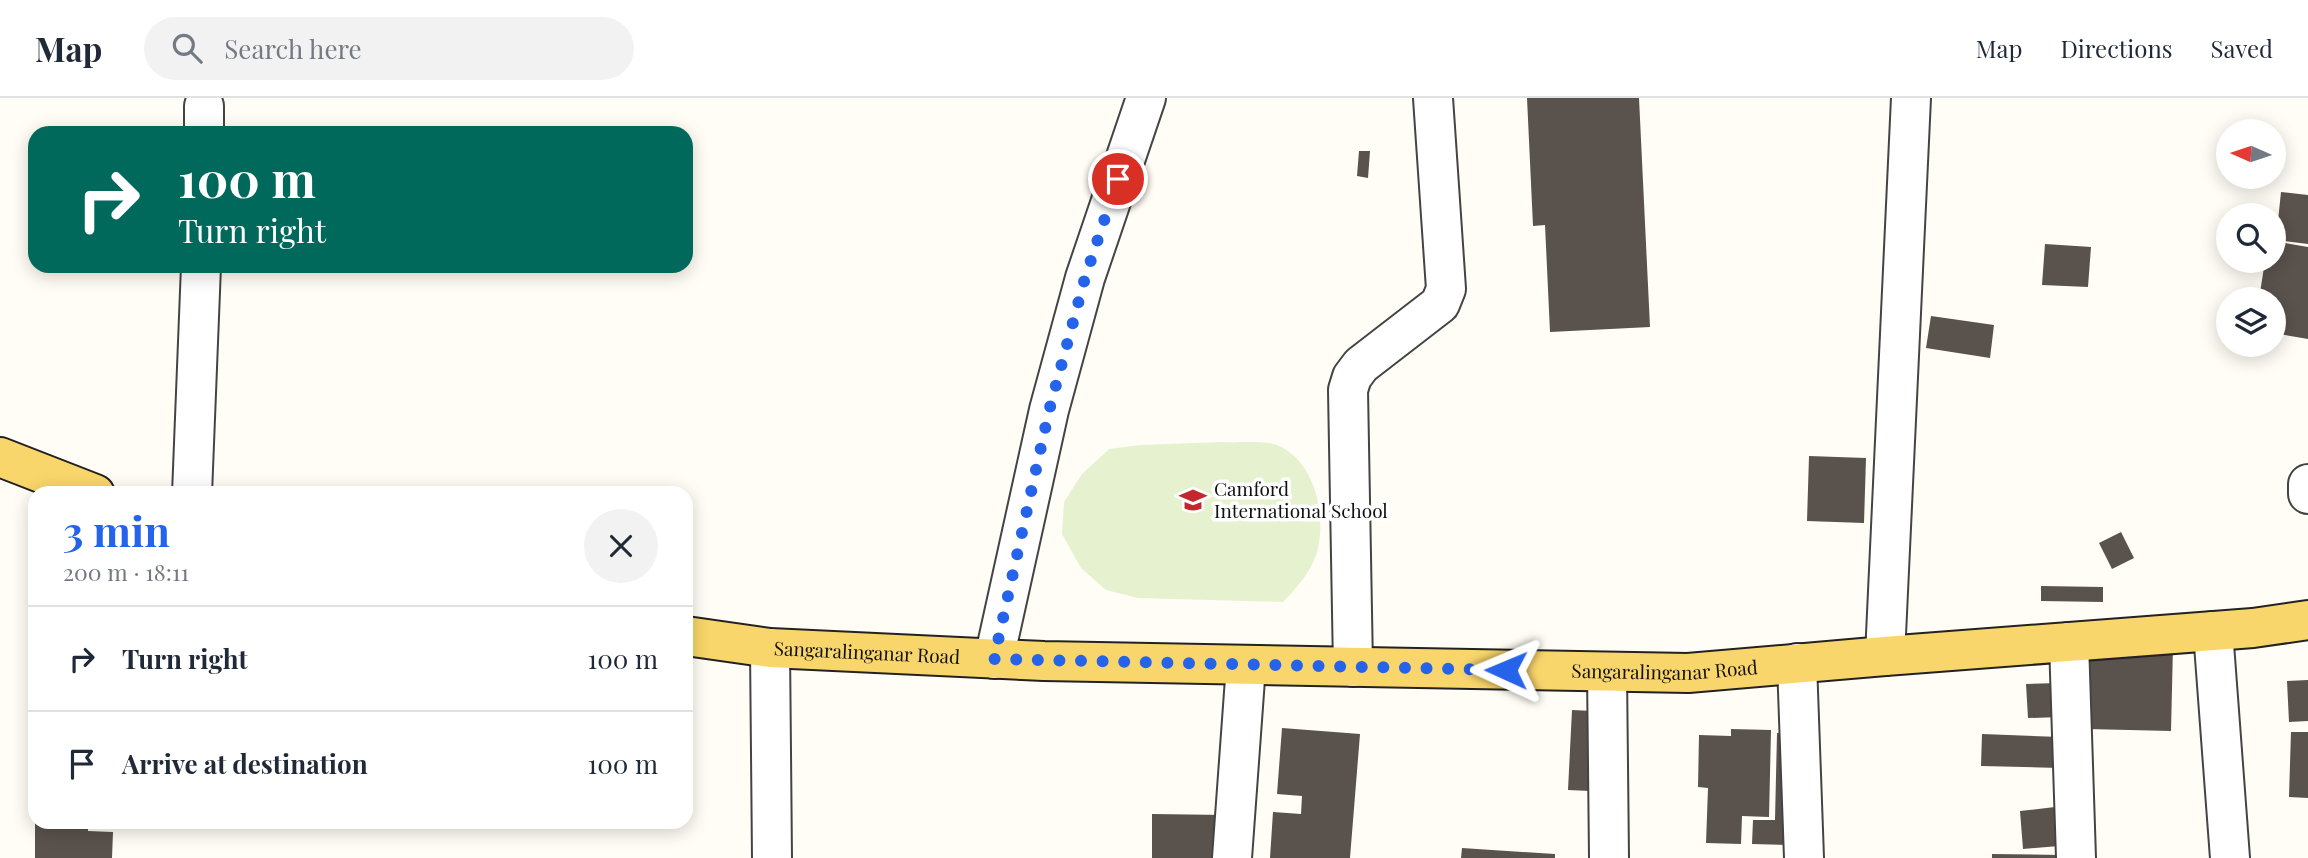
<!DOCTYPE html>
<html lang="en">
<head>
<meta charset="utf-8">
<style>
  :root { --surface:#fff; --page:#f2f2f3; --text:#1f2937; --muted:#747a83; --line:#e0e1e3; --accent:#2563eb }
  body { margin:0; font-family:"Playfair Display",serif; background:var(--page); color:var(--text); height:100vh; display:flex; flex-direction:column; font-size:26px; white-space:nowrap }
  * { box-sizing:border-box; margin:0 }
  p { font-size:23px; color:var(--muted) }
  .icon { flex:none; width:38px; height:38px; fill:none; stroke:currentColor; stroke-width:2; stroke-linecap:round; stroke-linejoin:round }
  .map { position:relative; flex:1; overflow:hidden }
  .drawer { position:absolute; left:28px; top:388px; width:665px; height:343px; display:flex; flex-direction:column; background:var(--surface); border-radius:21px; box-shadow:0 4px 18px #0003 }
  .drawer>* { flex:none }
  .banner { position:absolute; left:28px; top:28px; width:665px; height:147px; border-radius:21px; box-shadow:0 4px 18px #0003; background:#00695c; color:#fff; overflow:hidden }
  .needle { width:46px; rotate:273deg }
  .fabs { position:absolute; left:2216px; top:21px; display:grid; gap:14px }
  .fabs a { display:grid; place-items:center; width:70px; height:70px; border-radius:50%; background:var(--surface); box-shadow:0 4px 18px #0003; font-size:35px }
  .pin { position:absolute; display:grid; place-items:center; width:60px; height:60px; color:#fff; margin:-30px; border:4px solid #fff; border-radius:50%; box-shadow:0 2px 7px #0007 }
  .me { position:absolute; width:77px; margin:-38px; rotate:271deg; stroke-linejoin:round; filter:drop-shadow(0 0 5px #0008) }
  .turn { display:flex; align-items:center; gap:24px; height:147px; padding:0 35px; font-size:32px }
  .turn .icon { width:91px; height:91px; stroke-width:2.5 }
  .turn b { display:block; font-size:49px; line-height:60px }
  .round { display:grid; place-items:center; flex:none; width:74px; height:74px; border-radius:37px; background:var(--page) }
  .head { display:flex; align-items:center; justify-content:space-between; height:119px; padding:0 35px }
  h1 { font-size:42px; font-weight:700; line-height:52px; color:var(--accent) }
  ul { padding:0; list-style:none }
  li { display:flex; align-items:center; gap:21px; height:105px; padding:0 35px; border-top:2px solid var(--line) }
  li div { flex:1 }
  li b { display:block; font-size:26px }
  li em { font-style:normal }
  header { display:flex; align-items:center; gap:42px; box-sizing:border-box; height:98px; padding:0 35px; background:var(--surface); border-bottom:2px solid var(--line) }
  header strong { font-size:33px }
  nav { display:flex; gap:38px; margin-inline-start:auto; font-size:24px }
  .search { width:490px; height:63px; background:var(--page); display:flex; align-items:center; gap:18px; box-sizing:border-box; padding:0 24px; border-radius:38px; color:var(--muted); font-size:26px }
  .map>svg:first-child { display:block }
  .pitch { fill:#e6f2cf }
  .building { fill:#5a524d }
  .lines { fill:none; stroke-linecap:round; stroke-linejoin:round }
  .minor-casing { stroke:#444; stroke-width:42 }
  .major-casing { stroke:#222; stroke-width:42 }
  .minor { stroke:#fff; stroke-width:38 }
  .major { stroke:#f9d66b; stroke-width:38 }
  .route { stroke:#2563eb; stroke-width:12; stroke-dasharray:0 21.6 }
  .labels { text-anchor:middle; stroke-width:7; stroke-linejoin:round; paint-order:stroke }
  .poi-label { font-size:19px; fill:#111; stroke:#fff; text-anchor:start }
  .street-label { font-size:19px; fill:#111; stroke:#fff }
</style>
</head>
<body>
<header>
<strong>Map</strong>
<div class="search"><svg class="icon" aria-label="search" viewBox="0 0 24 24"><circle cx="10" cy="10" r="6"/><path d="M15 15l6 6"/></svg>Search here</div>
<nav><a>Map</a><a>Directions</a><a>Saved</a></nav>
</header>
<div class="map">
<svg width="2308" height="760" viewBox="0 0 2308 760">
  <rect width="100%" height="100%" fill="#fffdf5"/>
  <path class="pitch" d="M1222 344C1236 345 1265 342 1277 347 1314 362 1326 414 1318 450 1314 470 1297 490 1283 504L1138 500 1106 492 1081 470 1062 436 1064 404 1082 376 1109 351 1140 347Z"/>
  <path class="building" d="M1527 0H1639L1650 229 1550 234 1545 127 1533 128Z
    M1359 53H1370L1368 80 1357 78Z
    M2281 94 2308 97V146L2276 142Z
    M2273 143 2308 149V241L2273 235V201H2259L2265 163H2273Z
    M2045 146 2091 149 2088 189 2042 187Z
    M1931 218 1994 227 1990 260 1926 250Z
    M1809 358 1866 360 1864 425 1807 423Z
    M2121 434 2134 460 2112 471 2099 445Z
    M2041 488 2103 489V504L2041 503Z
    M2089 547 2173 548 2171 633 2087 631Z
    M2308 582V623L2289 624 2287 583Z
    M2060 585 2061 619 2028 620 2026 586Z
    M1572 612 1593 613 1590 693 1568 692Z
    M1282 630 1360 636 1350 760H1270L1273 714 1301 716 1302 698 1277 696Z
    M1731 631 1771 632 1769 719 1742 718 1741 746 1706 745 1708 690 1698 689 1699 637 1731 638Z
    M2291 634H2308V700L2289 699Z
    M1777 635 1795 636 1793 747 1752 746 1753 722H1775Z
    M1982 636 2060 639V670L1981 668Z
    M33 684H35V709L31 708Z
    M2055 709 2059 748 2023 751 2020 713Z
    M1152 716 1226 717 1225 760H1152Z
    M35 724H88V733L113 734 112 760H35Z
    M1462 750 1555 756V760H1461Z
    M1992 756 2061 757V760H1992Z"/>
  <g class="lines">
    <defs>
      <path id="minor" d="M204 35V8
        M2308 386V396
        M192 396 201 168
        M2213 533 2230 760
        M2069 544 2076 760
        M770 550 772 760
        M1885 558 1911 0
        M994 561 1049 312 1085 180 1146 0
        M1797 565 1804 760
        M1353 569 1348 292 1352 279 1361 267 1440 206 1446 191 1433 0
        M1607 574 1609 760
        M1232 760 1246 567"/>
      <g id="major">
        <path d="M0 359 95 396"/>
        <path id="s1" d="M686 538 770 550 1044 563 1688 575 1885 558 2253 530 2308 522"/>
      </g>
    </defs>
    <use href="#minor" class="minor-casing"/>
    <use href="#major" class="major-casing"/>
    <use href="#minor" class="minor"/>
    <use href="#major" class="major"/>
  </g>
  <g class="lines">
    <path class="route" d="M1118 81 1085 180 1049 313 994 561 1506 572"/>
  </g>
  <defs>
    <symbol id="school-bare" viewBox="-9 -9 18 18"><path d="M0-5L7-2L0 1L-7-2ZM-4 1L0 2.5L4 1V4Q0 6-4 4Z" fill="#c4262e" stroke="#fff" stroke-width="2.5" paint-order="stroke"/></symbol>
  </defs>
  <g fill-rule="evenodd">
    <use href="#school-bare" x="1174" y="383" width="38" height="38"/>
  </g>
  <g class="labels">
    <g class="poi-label">
      <text x="1214" y="398">Camford<tspan x="1214" dy="22">International School</tspan></text>
    </g>
    <g class="street-label">
      <text dy="7" stroke="none"><textPath href="#s1" startOffset="182">Sangaralinganar Road</textPath></text>
      <text dy="7" stroke="none"><textPath href="#s1" startOffset="980">Sangaralinganar Road</textPath></text>
    </g>
  </g>
</svg>
<div class="fabs">
<a><svg class="needle" viewBox="-14 -14 28 28"><path d="M0-13l5 13h-10z" fill="#e53935"/><path d="M0 13l5-13h-10z" fill="#747a83"/></svg></a>
<a><svg class="icon" aria-label="search" viewBox="0 0 24 24"><circle cx="10" cy="10" r="6"/><path d="M15 15l6 6"/></svg></a>
<a><svg class="icon" aria-label="layers" viewBox="0 0 24 24"><path d="M12 4l9 5-9 5-9-5zM3 14l9 5 9-5"/></svg></a>
</div>
<div class="pin" style="left:1118px;top:81px;background:#d93025"><svg class="icon" aria-label="arrive" viewBox="0 0 24 24"><path d="M6 21V4h12l-3 4 3 4H6"/></svg></div>
<svg class="me" style="left:1506px;top:572px" viewBox="-20 -20 40 40"><path d="M0-17L14 15 0 8-14 15z" fill="#2563eb" stroke="#fff" stroke-width="4"/></svg>
<div class="banner">
<div class="turn"><svg class="icon" aria-label="right" viewBox="0 0 24 24"><path d="M7 20v-9h11M14 6l5 5-5 5"/></svg><div><b>100 m</b>Turn right</div></div>
</div>
<section class="drawer">
<div class="head"><div><h1>3 min</h1><p>200 m · 18:11</p></div><a class="round"><svg class="icon" aria-label="close" viewBox="0 0 24 24"><path d="M6 6l12 12M18 6L6 18"/></svg></a></div>
<ul>
<li><svg class="icon" aria-label="right" viewBox="0 0 24 24"><path d="M7 20v-9h11M14 6l5 5-5 5"/></svg><div><b>Turn right</b></div><em>100 m</em></li>
<li><svg class="icon" aria-label="arrive" viewBox="0 0 24 24"><path d="M6 21V4h12l-3 4 3 4H6"/></svg><div><b>Arrive at destination</b></div><em>100 m</em></li>
</ul>
</section>
</div>
</body>
</html>
